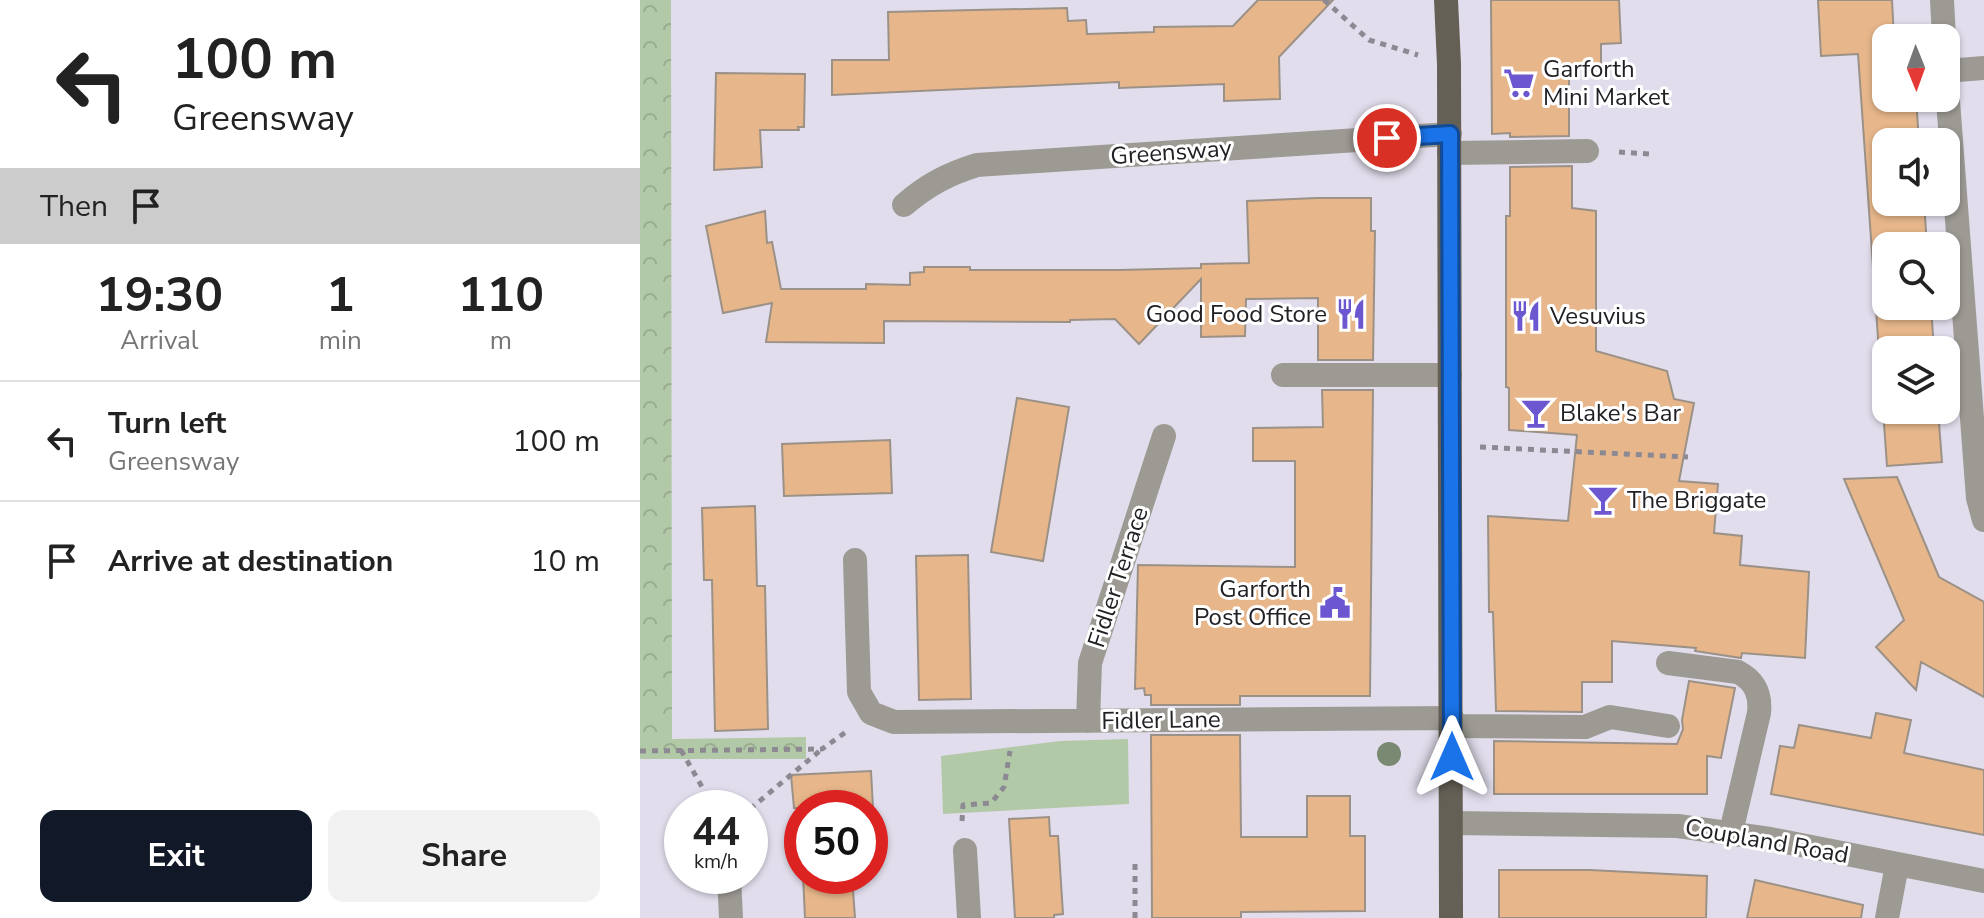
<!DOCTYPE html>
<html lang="en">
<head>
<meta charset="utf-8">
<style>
  :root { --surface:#fff; --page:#f2f2f2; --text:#222; --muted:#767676; --line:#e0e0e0; --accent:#111827 }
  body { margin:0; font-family:"Nunito Sans",sans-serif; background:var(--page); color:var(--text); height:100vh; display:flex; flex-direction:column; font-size:30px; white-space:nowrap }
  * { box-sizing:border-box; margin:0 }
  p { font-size:26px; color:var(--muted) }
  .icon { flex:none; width:44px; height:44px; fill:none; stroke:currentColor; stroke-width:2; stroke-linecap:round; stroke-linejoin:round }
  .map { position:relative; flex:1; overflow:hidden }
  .sheet { display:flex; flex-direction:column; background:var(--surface); width:640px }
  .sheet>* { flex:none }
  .top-card { background:#fff; color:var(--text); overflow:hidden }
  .needle { width:52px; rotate:179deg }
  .controls { position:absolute; left:1232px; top:24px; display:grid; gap:16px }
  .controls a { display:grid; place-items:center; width:88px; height:88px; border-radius:16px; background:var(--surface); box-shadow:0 2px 6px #0004; font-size:40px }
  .speed { position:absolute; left:24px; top:790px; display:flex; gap:16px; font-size:40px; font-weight:700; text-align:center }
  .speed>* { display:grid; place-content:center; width:104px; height:104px; border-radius:50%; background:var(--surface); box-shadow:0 2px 6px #0004; line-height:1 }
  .speed small { font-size:20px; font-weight:400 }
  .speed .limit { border:12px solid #d22; background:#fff; color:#111 }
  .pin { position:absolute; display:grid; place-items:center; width:68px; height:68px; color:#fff; margin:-34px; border:4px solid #fff; border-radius:50%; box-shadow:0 2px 8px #0007 }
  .me { position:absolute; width:88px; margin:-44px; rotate:0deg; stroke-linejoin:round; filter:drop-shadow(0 0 6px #0008) }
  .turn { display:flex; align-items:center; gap:28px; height:168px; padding:0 40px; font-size:36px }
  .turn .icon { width:104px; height:104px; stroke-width:2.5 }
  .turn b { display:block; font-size:56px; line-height:68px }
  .then { display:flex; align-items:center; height:76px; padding:0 40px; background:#0003; gap:16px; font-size:30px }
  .eta { display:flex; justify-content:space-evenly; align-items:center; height:136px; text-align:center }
  .eta b { font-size:48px; font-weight:700; line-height:56px }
  .primary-button { display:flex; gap:16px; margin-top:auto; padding:16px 40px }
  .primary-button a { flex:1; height:92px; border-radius:16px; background:var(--accent); color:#fff; font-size:32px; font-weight:700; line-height:92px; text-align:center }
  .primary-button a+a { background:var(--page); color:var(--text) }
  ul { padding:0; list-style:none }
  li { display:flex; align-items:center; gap:24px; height:120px; padding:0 40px; border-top:2px solid var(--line) }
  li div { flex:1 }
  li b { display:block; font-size:30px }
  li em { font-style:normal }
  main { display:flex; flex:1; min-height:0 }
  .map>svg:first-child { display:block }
  .green { fill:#b2c9a7 }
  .forest { fill:url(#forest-crowns) }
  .building { fill:#e7b78b; stroke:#9c9187; stroke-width:2 }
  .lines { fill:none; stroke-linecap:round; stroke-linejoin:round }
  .path { stroke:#8c8993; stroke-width:5; stroke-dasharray:6 6; stroke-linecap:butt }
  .minor { stroke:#9d9a94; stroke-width:24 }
  .major { stroke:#656056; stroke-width:24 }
  .tree { fill:#7a8972 }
  .route-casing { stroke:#114b97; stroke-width:20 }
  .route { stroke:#1a73e8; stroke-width:14 }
  .labels { text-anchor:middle; stroke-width:6; stroke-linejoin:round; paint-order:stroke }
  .poi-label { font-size:24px; fill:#212025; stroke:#fff; text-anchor:start }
  .street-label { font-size:24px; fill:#212025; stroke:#fff }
</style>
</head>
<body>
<main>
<section class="sheet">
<div class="top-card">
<div class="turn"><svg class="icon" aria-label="left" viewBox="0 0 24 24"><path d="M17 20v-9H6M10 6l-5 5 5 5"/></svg><div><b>100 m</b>Greensway</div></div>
<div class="then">Then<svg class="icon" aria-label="arrive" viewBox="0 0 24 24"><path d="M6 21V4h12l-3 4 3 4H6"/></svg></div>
</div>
<div class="eta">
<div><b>19:30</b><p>Arrival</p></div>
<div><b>1</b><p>min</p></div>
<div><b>110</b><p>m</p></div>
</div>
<ul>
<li><svg class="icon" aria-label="left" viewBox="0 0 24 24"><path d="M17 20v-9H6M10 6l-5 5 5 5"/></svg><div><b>Turn left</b><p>Greensway</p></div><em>100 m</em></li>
<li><svg class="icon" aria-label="arrive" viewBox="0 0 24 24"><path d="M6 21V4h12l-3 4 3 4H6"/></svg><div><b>Arrive at destination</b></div><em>10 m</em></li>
</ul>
<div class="primary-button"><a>Exit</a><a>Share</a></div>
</section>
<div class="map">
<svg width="1344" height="918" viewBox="0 0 1344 918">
  <defs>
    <pattern id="forest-crowns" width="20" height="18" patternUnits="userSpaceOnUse" patternTransform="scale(2)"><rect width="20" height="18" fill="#b2c9a7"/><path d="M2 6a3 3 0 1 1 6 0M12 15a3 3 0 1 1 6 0" fill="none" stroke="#99ac90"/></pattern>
  </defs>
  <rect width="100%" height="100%" fill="#e2ddec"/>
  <path class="green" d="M488 739 489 804 303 814 301 756 420 741Z"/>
  <path class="forest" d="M0 0H31L32 739 166 737V759H0Z"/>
  <path class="building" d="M618 0H693L639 57 640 99 584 101V84L479 88V82L192 95V60H249L248 12 427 8 428 21 446 20 447 34 514 32V27L593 26Z
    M851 0H979L981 43 961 44V63L929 64V136L870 137V133L852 134Z
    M1178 0H1252L1254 38H1246V98H1276L1279 142H1246V202H1284L1287 246H1246V306H1291L1294 350H1246V410H1298L1302 462 1247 466 1218 54 1181 56Z
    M76 73 165 74 164 127H158L159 130H120L122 167 74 170Z
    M932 166V208L956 211V351L1027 371 1034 399 1054 403 1039 481 1078 484 1074 533 1102 536 1100 565 1169 572 1165 658 1102 653 1101 658 1055 651 1056 648 972 641V682H942V712L856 711 853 612H849L848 516 928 521 937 435 869 430V388L866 387V216H870V167Z
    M677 198H731V231H735L733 360H678V298L606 299 605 336 561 337V279L499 344 475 319 430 320V322L244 321V343L126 342 132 303 83 313 66 226 125 211 127 243 132 242 141 289H226V284L270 285V273L284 272V267H330V270H479L561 268V264L609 263 607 201Z
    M682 390H733L730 696H600V705H511V695H505L504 688 495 689 498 565 655 567V461H613V428L683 427Z
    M377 398 429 407 403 561 351 552Z
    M250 440 252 493 144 496 142 444Z
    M1257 477 1299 577 1344 602V697L1281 662 1276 690 1236 647 1264 620 1204 479Z
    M115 506 117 586H125L128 729 75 731 72 580H64L62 508Z
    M328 555 331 699 279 700 276 556Z
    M1049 681 1095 688 1081 758 1067 756V794H854V741L1037 744 1043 729 1042 720Z
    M1236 713 1271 720 1264 753 1344 770V835L1131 794 1140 746 1154 748 1159 725 1231 738Z
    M511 735H600L601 837H667V796H710V836H725V911L601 912V918H512Z
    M231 771 233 808H154L151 775Z
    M409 817 410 836H418L423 914 414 915V918H375L369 819Z
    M859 870H950L1067 876 1066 918H859Z
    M163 876H212L215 918H165Z
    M1115 880 1223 905 1221 918H1107Z"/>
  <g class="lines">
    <path class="path" d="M684 0 729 40 778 55
      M979 152 1010 154
      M840 447 1048 457
      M41 750 74 808
      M0 751 182 749 206 732
      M110 809 182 749
      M322 821 323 805 351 803 364 787 370 751
      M495 864V918"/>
    <path class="minor" d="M1302 0 1304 38
      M1306 71 1344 68
      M1306 74 1338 498 1344 520
      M809 153 947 151
      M264 205C287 185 308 174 337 165L810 134
      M643 375H810
      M215 560 219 692 231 713 254 722 812 718
      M1028 663 1098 672C1115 681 1121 694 1119 713L1091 832
      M448 721 450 663 524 436
      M813 726 945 727 970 717 1028 726
      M811 823 1038 826 1130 839 1344 881
      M325 850 329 918
      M89 876 91 918
      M1247 918 1257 865"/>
    <path class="major" d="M806 0 809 64 811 918"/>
  </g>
  <circle class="tree" cx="749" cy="754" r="12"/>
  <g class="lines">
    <defs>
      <path id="route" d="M747 138 810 134 812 757"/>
    </defs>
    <use href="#route" class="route-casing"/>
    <use href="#route" class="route"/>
  </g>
  <defs>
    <symbol id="supermarket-bare" viewBox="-9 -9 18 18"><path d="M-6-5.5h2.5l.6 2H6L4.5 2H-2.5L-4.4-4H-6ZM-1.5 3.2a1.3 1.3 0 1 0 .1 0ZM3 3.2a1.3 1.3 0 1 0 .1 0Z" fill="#6d57d1" stroke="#fff" stroke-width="2.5" paint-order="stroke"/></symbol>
    <symbol id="restaurant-bare" viewBox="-9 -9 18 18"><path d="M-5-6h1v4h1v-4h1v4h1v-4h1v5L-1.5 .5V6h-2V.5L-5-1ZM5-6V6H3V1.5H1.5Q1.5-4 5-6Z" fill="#6d57d1" stroke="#fff" stroke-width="2.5" paint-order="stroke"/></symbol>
    <symbol id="bar-bare" viewBox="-9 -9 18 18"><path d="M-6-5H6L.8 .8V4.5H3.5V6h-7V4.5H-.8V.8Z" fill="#6d57d1" stroke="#fff" stroke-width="2.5" paint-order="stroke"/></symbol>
    <symbol id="civic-bare" viewBox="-9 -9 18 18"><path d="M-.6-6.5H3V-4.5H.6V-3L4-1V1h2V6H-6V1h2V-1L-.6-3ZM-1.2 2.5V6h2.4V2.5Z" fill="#6d57d1" stroke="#fff" stroke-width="2.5" paint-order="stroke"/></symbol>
  </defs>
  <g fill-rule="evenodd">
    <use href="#supermarket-bare" x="857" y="61" width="44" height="44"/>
    <use href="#restaurant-bare" x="689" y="292" width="44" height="44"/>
    <use href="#restaurant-bare" x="864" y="294" width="44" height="44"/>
    <use href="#bar-bare" x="874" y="391" width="44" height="44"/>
    <use href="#bar-bare" x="941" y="478" width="44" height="44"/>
    <use href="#civic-bare" x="673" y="581" width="44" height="44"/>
  </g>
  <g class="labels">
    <g class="poi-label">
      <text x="903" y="77">Garforth<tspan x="903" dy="28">Mini Market</tspan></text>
      <text x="687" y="322" text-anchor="end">Good Food Store</text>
      <text x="910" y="324">Vesuvius</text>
      <text x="920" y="421">Blake's Bar</text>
      <text x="987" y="508">The Briggate</text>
      <text x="671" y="597" text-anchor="end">Garforth<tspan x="671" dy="28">Post Office</tspan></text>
    </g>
    <g class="street-label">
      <text transform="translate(531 152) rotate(-4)" y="8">Greensway</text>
      <text transform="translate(478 577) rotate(-72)" y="8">Fidler Terrace</text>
      <text transform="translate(521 720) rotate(-1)" y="8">Fidler Lane</text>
      <text transform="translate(1127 841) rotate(10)" y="8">Coupland Road</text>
    </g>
  </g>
</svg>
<div class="controls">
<a><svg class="needle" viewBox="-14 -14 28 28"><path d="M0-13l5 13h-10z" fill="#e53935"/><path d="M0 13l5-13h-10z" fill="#767676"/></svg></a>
<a><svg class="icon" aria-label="sound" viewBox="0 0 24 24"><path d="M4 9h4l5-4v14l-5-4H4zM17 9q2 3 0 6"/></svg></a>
<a><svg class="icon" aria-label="search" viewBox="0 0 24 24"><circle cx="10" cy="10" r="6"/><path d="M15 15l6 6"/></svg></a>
<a><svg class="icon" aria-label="layers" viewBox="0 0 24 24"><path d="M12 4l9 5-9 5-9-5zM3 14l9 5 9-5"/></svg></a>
</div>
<div class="speed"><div>44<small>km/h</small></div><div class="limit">50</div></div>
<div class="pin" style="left:747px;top:138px;background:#d93025"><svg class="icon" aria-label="arrive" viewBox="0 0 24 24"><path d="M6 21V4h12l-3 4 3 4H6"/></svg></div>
<svg class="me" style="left:812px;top:757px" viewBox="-20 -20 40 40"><path d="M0-17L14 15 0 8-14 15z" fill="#1a73e8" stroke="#fff" stroke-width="4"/></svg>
</div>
</main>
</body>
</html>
